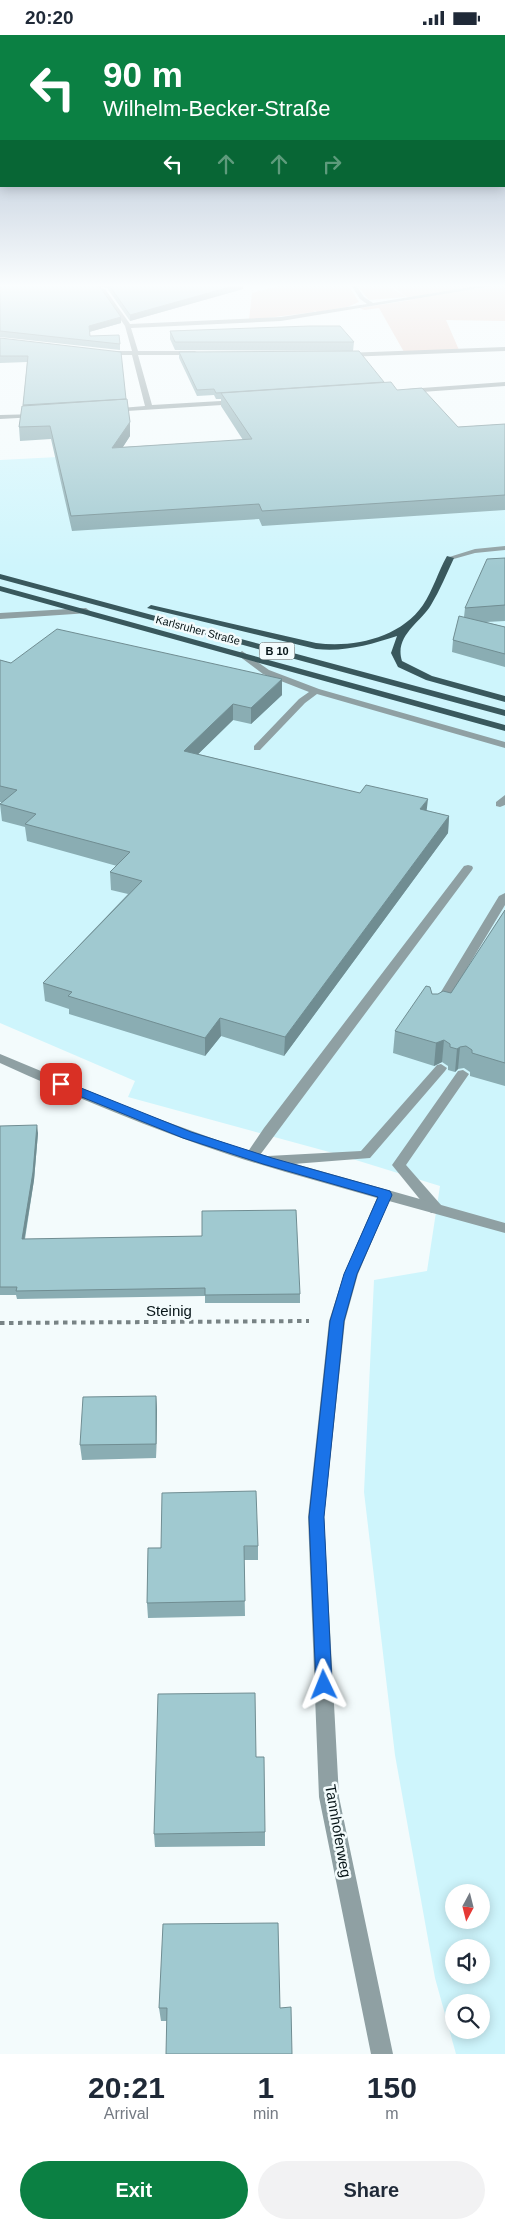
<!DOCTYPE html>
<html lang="en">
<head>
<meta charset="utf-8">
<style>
  :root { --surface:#fff; --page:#f2f2f3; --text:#1f2937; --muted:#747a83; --accent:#0b8043 }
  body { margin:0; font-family:Arial,sans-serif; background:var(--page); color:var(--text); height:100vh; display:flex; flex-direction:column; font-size:19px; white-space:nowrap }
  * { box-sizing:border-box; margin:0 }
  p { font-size:16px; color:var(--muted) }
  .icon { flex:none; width:28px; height:28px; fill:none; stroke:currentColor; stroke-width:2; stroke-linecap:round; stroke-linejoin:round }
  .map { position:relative; height:2019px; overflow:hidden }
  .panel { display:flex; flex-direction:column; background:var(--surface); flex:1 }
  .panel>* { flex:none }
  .guide { position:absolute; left:0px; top:0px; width:505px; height:152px; box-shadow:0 2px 12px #0003; background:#0b8043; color:#fff; overflow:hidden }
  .needle { width:32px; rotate:187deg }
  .buttons { position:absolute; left:445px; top:1849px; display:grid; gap:10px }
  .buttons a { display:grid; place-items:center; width:45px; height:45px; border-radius:50%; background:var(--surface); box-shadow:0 2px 12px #0003; font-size:25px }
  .pin { position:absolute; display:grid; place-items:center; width:42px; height:42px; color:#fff; margin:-21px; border-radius:10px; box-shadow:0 2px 8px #0006 }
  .me { position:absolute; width:55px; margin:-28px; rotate:358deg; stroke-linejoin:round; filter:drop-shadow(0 0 4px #0008) }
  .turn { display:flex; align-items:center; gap:18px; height:105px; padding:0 20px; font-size:22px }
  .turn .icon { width:65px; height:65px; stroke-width:2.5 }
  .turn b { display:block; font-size:35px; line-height:42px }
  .lanes { display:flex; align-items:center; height:48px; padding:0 20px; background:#0003; justify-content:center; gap:25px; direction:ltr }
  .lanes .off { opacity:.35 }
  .eta { display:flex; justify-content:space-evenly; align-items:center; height:85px; text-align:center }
  .eta b { font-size:30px; font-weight:700; line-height:35px }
  .primary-button { display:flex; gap:10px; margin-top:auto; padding:10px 20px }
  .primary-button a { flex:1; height:58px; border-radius:30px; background:var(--accent); color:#fff; font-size:20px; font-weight:700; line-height:58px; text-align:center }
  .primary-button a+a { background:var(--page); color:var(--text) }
  .status { display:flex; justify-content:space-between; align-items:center; height:35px; padding:0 25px; background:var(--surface); direction:ltr }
  .status svg { height:14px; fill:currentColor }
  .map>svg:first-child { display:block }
  .built { fill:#cef5fc; fill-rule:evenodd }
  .green { fill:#e8c9be }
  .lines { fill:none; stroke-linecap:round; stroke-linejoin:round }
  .path { stroke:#788385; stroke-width:4; stroke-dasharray:4.5 4.5; stroke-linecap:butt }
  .service { fill:#8fa0a3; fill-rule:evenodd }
  .minor { fill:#8fa0a3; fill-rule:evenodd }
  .primary { fill:#39585d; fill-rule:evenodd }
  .wall { fill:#8aadb3 }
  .shaded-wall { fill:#708d92 }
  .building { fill:#a0c9d0; stroke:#708d92 }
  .route { fill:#1a73e8; stroke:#114b97 }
  .labels { text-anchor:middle; stroke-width:5; stroke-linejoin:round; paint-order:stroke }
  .far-street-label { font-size:11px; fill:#071518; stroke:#f3fbfc }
  .shield { fill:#f3fbfc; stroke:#4e5a5c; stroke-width:1 }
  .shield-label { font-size:11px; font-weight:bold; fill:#071518 }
  .near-street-label { font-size:15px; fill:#071518; stroke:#f3fbfc }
</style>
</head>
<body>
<div class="status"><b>20:20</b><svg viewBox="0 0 49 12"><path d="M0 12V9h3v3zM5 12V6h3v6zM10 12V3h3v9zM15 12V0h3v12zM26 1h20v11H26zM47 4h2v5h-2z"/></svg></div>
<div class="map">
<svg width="505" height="2019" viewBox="0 0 505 2019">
  <rect width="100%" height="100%" fill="#f3fbfc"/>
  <path class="built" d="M505 399V2019H456L435 1943 395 1720 364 1457 374 1245 427 1236 440 1151 333 1118 128 1062 135 1046 0 988V425ZM454 1858H481V1885H454ZM454 1912H481V1940H454ZM454 1968H481V1995H454Z"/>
  <path class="green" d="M282 250H348L359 267 347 272 317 277 313 275 315 277 249 285 252 258Z
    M387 250 406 262 369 265 357 251Z
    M389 250H505V286L446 285 459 315 404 317 379 273 364 275 360 273 411 265 416 268Z"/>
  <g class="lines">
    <path class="path" d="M0 1288 309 1286"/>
    <path class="service" d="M86 573 90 576 89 578 0 584V578Z
      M242 616 269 635 319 654 505 707V713L317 659 305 668 260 715H254V711L299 664 309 657 263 639 239 621 238 619Z
      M505 760V770L500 772 496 771V767Z
      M468 830 472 831 473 833 472 835 257 1124H247L245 1121 264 1093 464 831Z
      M505 858V870L445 970 439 974 435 973 433 970 499 861Z
      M441 1029 447 1033 445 1036 370 1123 268 1131 263 1129 261 1126 263 1123 268 1121 361 1116 437 1030Z
      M463 1035 469 1039 406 1130 441 1170 443 1174 441 1178H431L392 1130 458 1036Z"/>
    <path class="minor" d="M76 250 105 254 130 289 281 282 367 269 360 264 351 250H356L364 262 373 268 483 250H498L281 286 131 293 138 316H195L198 318 195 320H138L152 370 238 365 241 367 238 369 111 377 108 375 109 374 145 371 132 320H105L102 318 105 316H132L125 291 101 256Z
      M505 312V316L345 322 342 320 345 318Z
      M505 347V351L408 358 405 356 408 354Z
      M38 379 39 380 36 382 0 384V380Z
      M505 511V515L475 518 450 525 446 523 475 514Z
      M0 1019 137 1076 239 1113 505 1188V1198L389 1166 358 1239 345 1286 324 1482 339 1762 393 2019H371L319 1762 308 1482 329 1286 344 1239 377 1163C328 1149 279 1136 230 1120 152 1094 75 1062 0 1028Z"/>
    <path class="primary" d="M447 521 454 523C447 538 440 555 431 570 420 588 394 601 402 626L432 641 505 661V667L426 645 398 632 391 618 397 601C369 610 345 617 316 614L147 573 151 570 316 608C354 613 400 603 423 570 433 555 438 537 447 521Z
      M0 539 505 675V681L0 544Z
      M0 551 505 690V696L0 556Z"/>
  </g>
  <path class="wall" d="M0 250H243V254L130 286 107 253 99 252 121 282V288L89 297 90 301 120 309V315L0 302Z
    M170 296 354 307 353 316 175 315 170 304Z
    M0 303 126 364 130 387V401L123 412 243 405 221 371V364H216L214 360 197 361 179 323V317L384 347V348L458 392 505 389V475L262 491 259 484 72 496 51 404 20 406 19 392 23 371 27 327 0 328Z
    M505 523V586L486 587 505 592V632L452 617 453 605 464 582 465 573Z
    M0 625 11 628 282 660 251 689 233 685 198 719 449 781 448 798 284 1021 221 1001 205 1021 69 979V974L45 966 43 948 128 859 111 855 110 837 117 831 27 806 25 792 2 786 0 769 2 767H0Z
    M505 875V1051L470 1041V1037L464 1033 458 1034 455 1037 448 1035V1031L442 1027 434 1031 393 1018 395 996 432 959H438L451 958Z
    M0 1091 38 1098 34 1145 25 1204 300 1259V1268H205V1261L17 1264 16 1260H0Z
    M156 1361 157 1375 156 1423 82 1425 80 1410Z
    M258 1511V1525H244L245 1581 148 1583 147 1568 148 1513Z
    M265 1797V1811L155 1812 154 1799Z
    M278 1888 167 1986H161L159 1973Z"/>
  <path class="shaded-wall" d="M237 250H243V254L130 286V280Z
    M121 282V288L89 297V291Z
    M130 387V401L113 427 112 413Z
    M282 644V660L251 689V673Z
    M233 669V685L185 732 184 716Z
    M428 764 426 781 420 774Z
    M449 781 448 798 284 1021 285 1002Z
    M220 983 221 1001 205 1021V1003Z
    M444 1005 442 1027 434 1031 436 1008Z
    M460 1012 458 1034 455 1037 457 1014Z
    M37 1090 38 1098 34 1145 23 1212 22 1204Z
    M156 1361 157 1375 156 1423Z"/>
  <path class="building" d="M0 250H93L100 252 121 282 89 291 90 301 119 300 120 309 0 296Z
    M109 250H237L130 280Z
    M310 291H340L354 307H175L170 296Z
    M0 303 121 317 126 364 23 370 28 321H0Z
    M359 316 384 347 216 358 214 354 197 355 179 317Z
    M391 347 397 355 422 353 458 392 505 389V460L262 476 259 469 71 481 50 391 19 392 22 371 127 364 130 387 112 413 252 404 221 358Z
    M505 523V570L465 573 487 524Z
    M459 581 505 592V619L453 605Z
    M57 594 282 644 251 673 233 669 184 716 360 758 366 750 428 764 420 774 449 781 285 1002 220 983 205 1003 68 961 72 957 43 948 142 846 110 837 130 817 25 789 36 779 0 769 17 755 0 751V625L11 628Z
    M505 875V1028L472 1018V1015L466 1011 460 1012 457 1014 450 1012V1009L444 1005 436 1008 395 996 426 951 430 952 432 959H438L443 956 451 958Z
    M37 1090 33 1137 22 1204 202 1201V1176L296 1175 300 1259 205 1260V1253L16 1256 17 1252H0V1091Z
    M156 1361V1409L80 1410 83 1362Z
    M256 1456 258 1511H244L245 1566 147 1568 148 1513H161L162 1458Z
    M255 1658 256 1722H264L265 1797 154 1799 158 1659Z
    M278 1888 280 1973 291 1972 292 2019H166L167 1973H159L163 1889Z"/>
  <linearGradient id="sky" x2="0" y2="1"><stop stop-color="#92a6c0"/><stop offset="0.47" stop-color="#fafdfe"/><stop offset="1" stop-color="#fafdfe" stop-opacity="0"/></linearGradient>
  <rect width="505" height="533" fill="url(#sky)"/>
  <path class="route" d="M61 1045 191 1097 272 1123 390 1156 392 1160 357 1239 344 1286 324 1482 332 1650 330 1655 324 1658 318 1655 316 1650 309 1482 330 1286 344 1239 378 1162 263 1129 183 1103 57 1052 55 1049Z"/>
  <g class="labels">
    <g class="far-street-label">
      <text transform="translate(198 595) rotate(15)" y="4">Karlsruher Straße</text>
    </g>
    <rect class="shield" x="259.5" y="607.5" width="35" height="17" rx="4"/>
    <g class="shield-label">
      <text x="277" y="620">B 10</text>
    </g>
    <g class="near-street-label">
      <text x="169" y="1281">Steinig</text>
      <text transform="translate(338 1796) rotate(80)" y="5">Tannhoferweg</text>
    </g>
  </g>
</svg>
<div class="buttons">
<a><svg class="needle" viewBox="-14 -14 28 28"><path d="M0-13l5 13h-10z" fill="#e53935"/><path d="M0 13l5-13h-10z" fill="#747a83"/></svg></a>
<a><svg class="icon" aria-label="sound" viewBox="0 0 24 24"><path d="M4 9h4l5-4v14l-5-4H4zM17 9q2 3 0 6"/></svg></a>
<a><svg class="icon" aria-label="search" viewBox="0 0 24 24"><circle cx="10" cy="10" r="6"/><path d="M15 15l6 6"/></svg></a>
</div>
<div class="pin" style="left:61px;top:1049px;background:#d93025"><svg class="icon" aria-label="arrive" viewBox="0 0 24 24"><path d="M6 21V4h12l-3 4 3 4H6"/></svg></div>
<svg class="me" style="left:324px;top:1650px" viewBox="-20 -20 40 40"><path d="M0-17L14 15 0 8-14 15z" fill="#1a73e8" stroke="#fff" stroke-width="4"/></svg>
<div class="guide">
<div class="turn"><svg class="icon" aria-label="left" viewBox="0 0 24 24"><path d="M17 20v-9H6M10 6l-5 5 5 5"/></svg><div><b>90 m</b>Wilhelm-Becker-Straße</div></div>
<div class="lanes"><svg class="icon" aria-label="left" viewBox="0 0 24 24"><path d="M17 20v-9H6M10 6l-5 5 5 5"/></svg><svg class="icon off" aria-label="ahead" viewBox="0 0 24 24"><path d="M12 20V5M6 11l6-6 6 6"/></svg><svg class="icon off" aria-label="ahead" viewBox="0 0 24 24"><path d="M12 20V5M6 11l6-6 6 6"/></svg><svg class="icon off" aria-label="right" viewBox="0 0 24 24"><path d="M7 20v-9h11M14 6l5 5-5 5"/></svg></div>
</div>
</div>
<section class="panel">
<div class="eta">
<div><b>20:21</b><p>Arrival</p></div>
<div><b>1</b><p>min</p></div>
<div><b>150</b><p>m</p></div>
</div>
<div class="primary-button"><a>Exit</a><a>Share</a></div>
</section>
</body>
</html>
